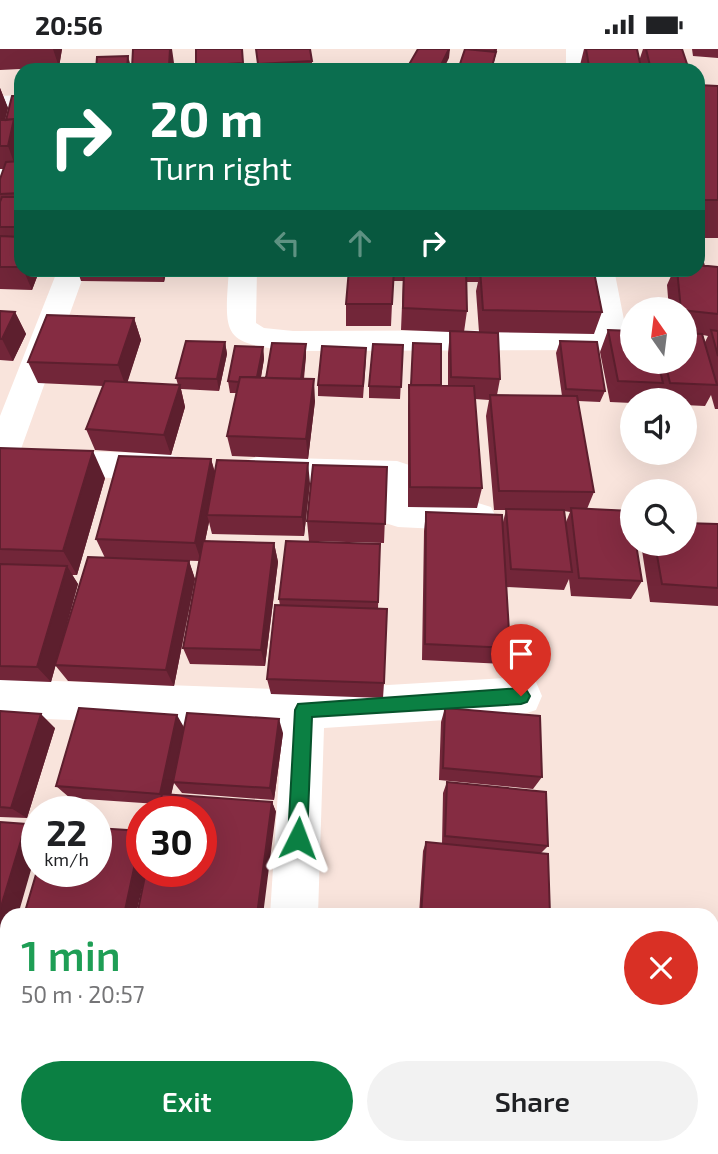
<!DOCTYPE html>
<html lang="en">
<head>
<meta charset="utf-8">
<style>
  :root { --surface:#fff; --page:#f2f2f2; --text:#202124; --muted:#757577; --accent:#0b8043 }
  body { margin:0; font-family:"Exo 2",sans-serif; background:var(--page); color:var(--text); height:100vh; display:flex; flex-direction:column; font-size:26px; white-space:nowrap }
  * { box-sizing:border-box; margin:0 }
  p { font-size:23px; color:var(--muted) }
  .icon { flex:none; width:38px; height:38px; fill:none; stroke:currentColor; stroke-width:2; stroke-linecap:round; stroke-linejoin:round }
  .map { position:relative; flex:1; overflow:hidden }
  .details { position:absolute; left:0px; top:859px; width:719px; height:247px; display:flex; flex-direction:column; background:var(--surface); border-radius:21px 21px 0 0; box-shadow:0 7px 28px #0002 }
  .details>* { flex:none }
  .banner { position:absolute; left:14px; top:14px; width:691px; height:214px; border-radius:21px; box-shadow:0 7px 28px #0002; background:#0b6e4f; color:#fff; overflow:hidden }
  .needle { width:46px; rotate:346deg }
  .fabs { position:absolute; left:620px; top:248px; display:grid; gap:14px }
  .fabs a { display:grid; place-items:center; width:77px; height:77px; border-radius:50%; background:var(--surface); box-shadow:0 7px 28px #0002; font-size:35px }
  .speed { position:absolute; left:21px; top:747px; display:flex; gap:14px; font-size:35px; font-weight:700; text-align:center }
  .speed>* { display:grid; place-content:center; width:91px; height:91px; border-radius:50%; background:var(--surface); box-shadow:0 7px 28px #0002; line-height:1 }
  .speed small { font-size:18px; font-weight:400 }
  .speed .limit { border:10px solid #d22; background:#fff; color:#111 }
  .pin { position:absolute; display:grid; place-items:center; width:60px; height:60px; color:#fff; margin:-72px -30px; border-radius:50% 50% 50% 0; rotate:-45deg; box-shadow:0 0 7px #0007 }
  .pin .icon { rotate:45deg }
  .me { position:absolute; width:77px; margin:-38px; rotate:3deg; stroke-linejoin:round; filter:drop-shadow(0 0 5px #0008) }
  .turn { display:flex; align-items:center; gap:24px; height:147px; padding:0 21px; font-size:32px }
  .turn .icon { width:91px; height:91px; stroke-width:2.5 }
  .turn b { display:block; font-size:49px; line-height:60px }
  .lanes { display:flex; align-items:center; height:66px; padding:0 21px; background:#0003; justify-content:center; gap:35px; direction:ltr }
  .lanes .off { opacity:.35 }
  .round { display:grid; place-items:center; flex:none; width:74px; height:74px; border-radius:37px; background:var(--page) }
  .summary { display:flex; align-items:center; justify-content:space-between; height:119px; padding:0 21px }
  h1 { font-size:42px; font-weight:600; line-height:52px; color:#1e9e55 }
  .primary-button { display:flex; gap:14px; margin-top:auto; padding:14px 21px }
  .primary-button a { flex:1; height:80px; border-radius:42px; background:var(--accent); color:#fff; font-size:28px; font-weight:600; line-height:80px; text-align:center }
  .primary-button a+a { background:var(--page); color:var(--text) }
  .status { display:flex; justify-content:space-between; align-items:center; height:49px; padding:0 35px; background:var(--surface); direction:ltr }
  .status svg { height:19px; fill:currentColor }
  .map>svg:first-child { display:block }
  .lines { fill:none; stroke-linecap:round; stroke-linejoin:round }
  .street { fill:#fff; fill-rule:evenodd }
  .wall { fill:#722639; fill-rule:evenodd }
  .shaded-wall { fill:#5d1f2e }
  .building { fill:#852c42; stroke:#5d1f2e; stroke-width:2 }
  .route { fill:#0b8043; stroke:#07532c; stroke-width:2 }
</style>
</head>
<body>
<div class="status"><b>20:56</b><svg viewBox="0 0 49 12"><path d="M0 12V9h3v3zM5 12V6h3v6zM10 12V3h3v9zM15 12V0h3v12zM26 1h20v11H26zM47 4h2v5h-2z"/></svg></div>
<div class="map">
<svg width="718" height="1105" viewBox="0 0 718 1105">
  <rect width="100%" height="100%" fill="#f9e4dc"/>
  <g class="lines">
    <path class="street" d="M566 0H588V21H566Z
      M21 46V60L0 61V47Z
      M0 118H21V132L0 134Z
      M58 220H86L21 400 169 405 181 409 186 418 181 427 169 431 0 425V367Z
      M229 220H257L256 274 264 279 293 282 596 281 586 220H614L626 281H632V301L293 302C222 294 224 289 229 220Z
      M257 408 397 412 409 416 414 425 415 451 478 454 491 458 496 468 491 478 478 482 398 478 385 474 380 464V438L257 434 245 430 240 421 245 412Z
      M521 628 536 633 542 647 536 661 521 666 324 679 318 866H270L282 680 0 668V630L304 641Z
      M712 887H718V937H712Z
      M0 954H7V1006H0Z
      M308 1099H364L363 1105H307Z"/>
  </g>
  <path class="wall" d="M0 0H62L59 18 0 21Z
    M242 0 244 21H196V17Z
    M256 0 312 12V20L385 21H258Z
    M465 0H497L492 21H458Z
    M584 0H637L639 12 643 0H682L689 21H581L580 16Z
    M692 0H718V9L693 7Z
    M174 14V21H132V19Z
    M698 36 718 37V189H698Z
    M0 39 8 59 5 71H6L21 47V98L18 112H20L19 110 21 99V220H40L32 241 0 240V128V129L4 120H0Z
    M704 217 718 218V360H715L711 346 705 357 684 356V352H660L658 344 654 352H632V354L610 353 600 303 608 281 632 313H684V261H669L667 236 671 227H666L665 220H698ZM703 286 708 287 705 293Z
    M77 220H167L164 233 81 232Z
    M349 220H583L582 222 602 263 594 285 479 283 476 242 478 233H466L467 262 464 283 500 330 497 346 562 347 556 304 560 292 605 342 600 353 578 352 594 443 587 460 642 532 631 550 571 547 569 530 564 541 506 538 510 599 504 615 422 611 424 482 426 463 503 473 506 461H494L486 367 489 351 475 350 482 439 477 459 408 458V357L409 336H448V304L450 283 401 281 403 232H393L391 277H346V255ZM564 462 570 463 566 473Z
    M0 262 15 263 26 285 13 312 0 311Z
    M134 269 141 291 127 333 178 336 176 329 225 293 227 305 219 342 181 340 185 358 171 406 95 401 86 380 103 337 38 334 28 313Z
    M403 296 400 350 369 349V337Z
    M263 298 264 310 261 328 266 329 306 307 304 330 315 352 308 410 232 407 227 387 236 344H230L228 332Z
    M366 310 363 349 318 347V336Z
    M0 399 105 429 77 526H72L78 535 51 633 0 631Z
    M211 410 215 423 310 434 304 487 212 485 209 473 205 492 274 494 278 513 265 617 190 615 183 599 199 512 105 509 96 490Z
    M387 418 384 494 309 492 307 472Z
    M718 475V557L650 553 641 495H684Z
    M380 495 378 560 384 634 383 649 271 645 267 630 280 557 279 550Z
    M189 512 195 530 174 637 68 632 55 616Z
    M445 659 542 728 533 740 439 731 441 673Z
    M0 662 55 679 27 769 0 768Z
    M184 679 283 684 274 751 182 744 174 734 171 746 272 753 276 763 70 749 56 737Z
    M447 733 548 797 541 804 550 866H419L423 802 426 793 442 795 443 744Z
    M712 920H718V1033H712Z
    M712 1055H718V1105L712 1071Z
    M500 1099H712L715 1105H500Z"/>
  <path class="shaded-wall" d="M53 0H62L59 18Z
    M170 0H172L174 14V21H170Z
    M449 0H450L449 9 443 21H439Z
    M494 0H497L492 21H491Z
    M128 7 131 18V21H127Z
    M0 39 8 59 1 87 0 85Z
    M14 70 21 89V98L16 119 8 97Z
    M23 220H40L32 241Z
    M161 220H167L164 233Z
    M15 263 26 285 13 312 2 290Z
    M134 269 141 291 126 338 118 316Z
    M225 293 227 305 219 342 217 330Z
    M306 295V307L301 348 300 337Z
    M263 298 264 310 258 345 256 333Z
    M314 330 315 352 308 410 306 390Z
    M180 336 185 358 171 406 164 386Z
    M93 402 105 429 77 526 63 502Z
    M211 410 216 430 207 466 209 473 201 512 195 494Z
    M308 414 310 434 304 487 302 468Z
    M274 494 278 513 265 617 261 601Z
    M189 512 195 530 174 637 166 621Z
    M67 517 78 535 51 633 37 618Z
    M41 665 55 679 27 769 11 759Z
    M177 666 185 680 169 756 160 745Z
    M279 670 283 684 274 751 270 739Z
    M272 753 276 763 263 866H257Z
    M26 775 37 782V800L18 866H7V903L0 928V861Z
    M142 784V822H146L136 866H124Z"/>
  <path class="building" d="M133 0H170L169 17 132 19Z
    M196 0H242L243 14 196 17Z
    M256 0H310L312 12 258 15Z
    M418 0H449L439 20 407 19Z
    M465 0 496 3 491 21H458Z
    M586 0H637L641 19 589 17Z
    M646 0H682L689 21H651Z
    M128 7 127 21H96L97 8Z
    M384 17 385 21H294Z
    M415 18 452 21H415Z
    M698 36 718 37V151H698Z
    M12 47H21V75H16L14 70 6 71Z
    M14 70 8 97H0V71Z
    M21 112V144L0 145V130L6 113Z
    M2 148H21V178H0V153Z
    M0 187 21 188V218H0Z
    M698 195 704 217 698 216Z
    M698 216 718 218V265L681 261 677 220H698Z
    M349 220H394L392 255H346Z
    M404 220H466L467 262 403 259Z
    M480 220 594 223 602 263 483 261Z
    M0 262 15 263 2 290H0Z
    M47 266 134 269 118 316 28 313Z
    M608 281 632 282V313H658L663 334 618 332Z
    M711 281 718 282V307Z
    M450 282 498 284 500 330 451 328Z
    M684 284 702 285 717 336 670 334 665 313H684Z
    M186 292 225 293 217 330 176 329Z
    M560 292 597 293 605 342 566 340Z
    M272 294 306 295 301 330 266 329Z
    M413 294 441 295V336H411Z
    M373 295 403 296 401 338 369 337Z
    M235 297 263 298 257 328H240L239 333 228 332Z
    M322 297 366 299 363 337 318 336Z
    M240 328 314 330 306 390 227 387Z
    M105 332 180 336 164 386 86 380Z
    M409 336 474 337 482 439 410 438Z
    M490 346 577 347 594 443 499 442Z
    M0 399 93 402 63 502 0 500Z
    M119 407 211 410 195 494 96 490Z
    M217 411 308 414 302 468 207 466Z
    M313 416 387 418 385 475 307 472Z
    M571 459 631 462 632 469V495H636L642 532 579 529Z
    M506 460 564 461 572 523 511 520Z
    M426 463 502 466 510 599 425 595Z
    M684 474 718 475V539L662 535 655 495H684Z
    M203 492 274 494 261 601 183 599Z
    M286 492 380 495 378 553 279 550Z
    M88 508 189 512 166 621 55 616Z
    M0 515 67 517 37 618 0 617Z
    M275 556 387 560 384 634 267 630Z
    M79 659 177 666 160 745 56 737Z
    M445 659 540 667 542 728 443 719Z
    M0 662 41 665 11 759 0 758Z
    M187 664 279 670 270 739 173 733Z
    M447 733 546 743 548 797 445 787Z
    M162 745 272 753 257 866H137L146 822H201V763H159Z
    M0 773 26 775 0 861Z
    M96 779 142 782 124 866H24L37 822H96Z
    M426 793 548 805 550 866H421Z
    M714 920H718V954Z
    M712 1088 715 1105H606V1099H712Z
    M365 1099H493V1105H364Z
    M508 1099H596L597 1105H508Z"/>
  <path class="route" d="M521 639 527 642 530 647 527 653 521 655 312 668 307 789 304 796 298 799 291 796 288 789 295 661 298 655Z"/>
</svg>
<div class="fabs">
<a><svg class="needle" viewBox="-14 -14 28 28"><path d="M0-13l5 13h-10z" fill="#e53935"/><path d="M0 13l5-13h-10z" fill="#757577"/></svg></a>
<a><svg class="icon" aria-label="sound" viewBox="0 0 24 24"><path d="M4 9h4l5-4v14l-5-4H4zM17 9q2 3 0 6"/></svg></a>
<a><svg class="icon" aria-label="search" viewBox="0 0 24 24"><circle cx="10" cy="10" r="6"/><path d="M15 15l6 6"/></svg></a>
</div>
<div class="speed"><div>22<small>km/h</small></div><div class="limit">30</div></div>
<div class="pin" style="left:521px;top:647px;background:#d93025"><svg class="icon" aria-label="arrive" viewBox="0 0 24 24"><path d="M6 21V4h12l-3 4 3 4H6"/></svg></div>
<svg class="me" style="left:298px;top:789px" viewBox="-20 -20 40 40"><path d="M0-17L14 15 0 8-14 15z" fill="#0b8043" stroke="#fff" stroke-width="4"/></svg>
<div class="banner">
<div class="turn"><svg class="icon" aria-label="right" viewBox="0 0 24 24"><path d="M7 20v-9h11M14 6l5 5-5 5"/></svg><div><b>20 m</b>Turn right</div></div>
<div class="lanes"><svg class="icon off" aria-label="left" viewBox="0 0 24 24"><path d="M17 20v-9H6M10 6l-5 5 5 5"/></svg><svg class="icon off" aria-label="ahead" viewBox="0 0 24 24"><path d="M12 20V5M6 11l6-6 6 6"/></svg><svg class="icon" aria-label="right" viewBox="0 0 24 24"><path d="M7 20v-9h11M14 6l5 5-5 5"/></svg></div>
</div>
<section class="details">
<div class="summary"><div><h1>1 min</h1><p>50 m · 20:57</p></div><a class="round" style="background:#d93025;color:#fff"><svg class="icon" aria-label="close" viewBox="0 0 24 24"><path d="M6 6l12 12M18 6L6 18"/></svg></a></div>
<div class="primary-button"><a>Exit</a><a>Share</a></div>
</section>
</div>
</body>
</html>
